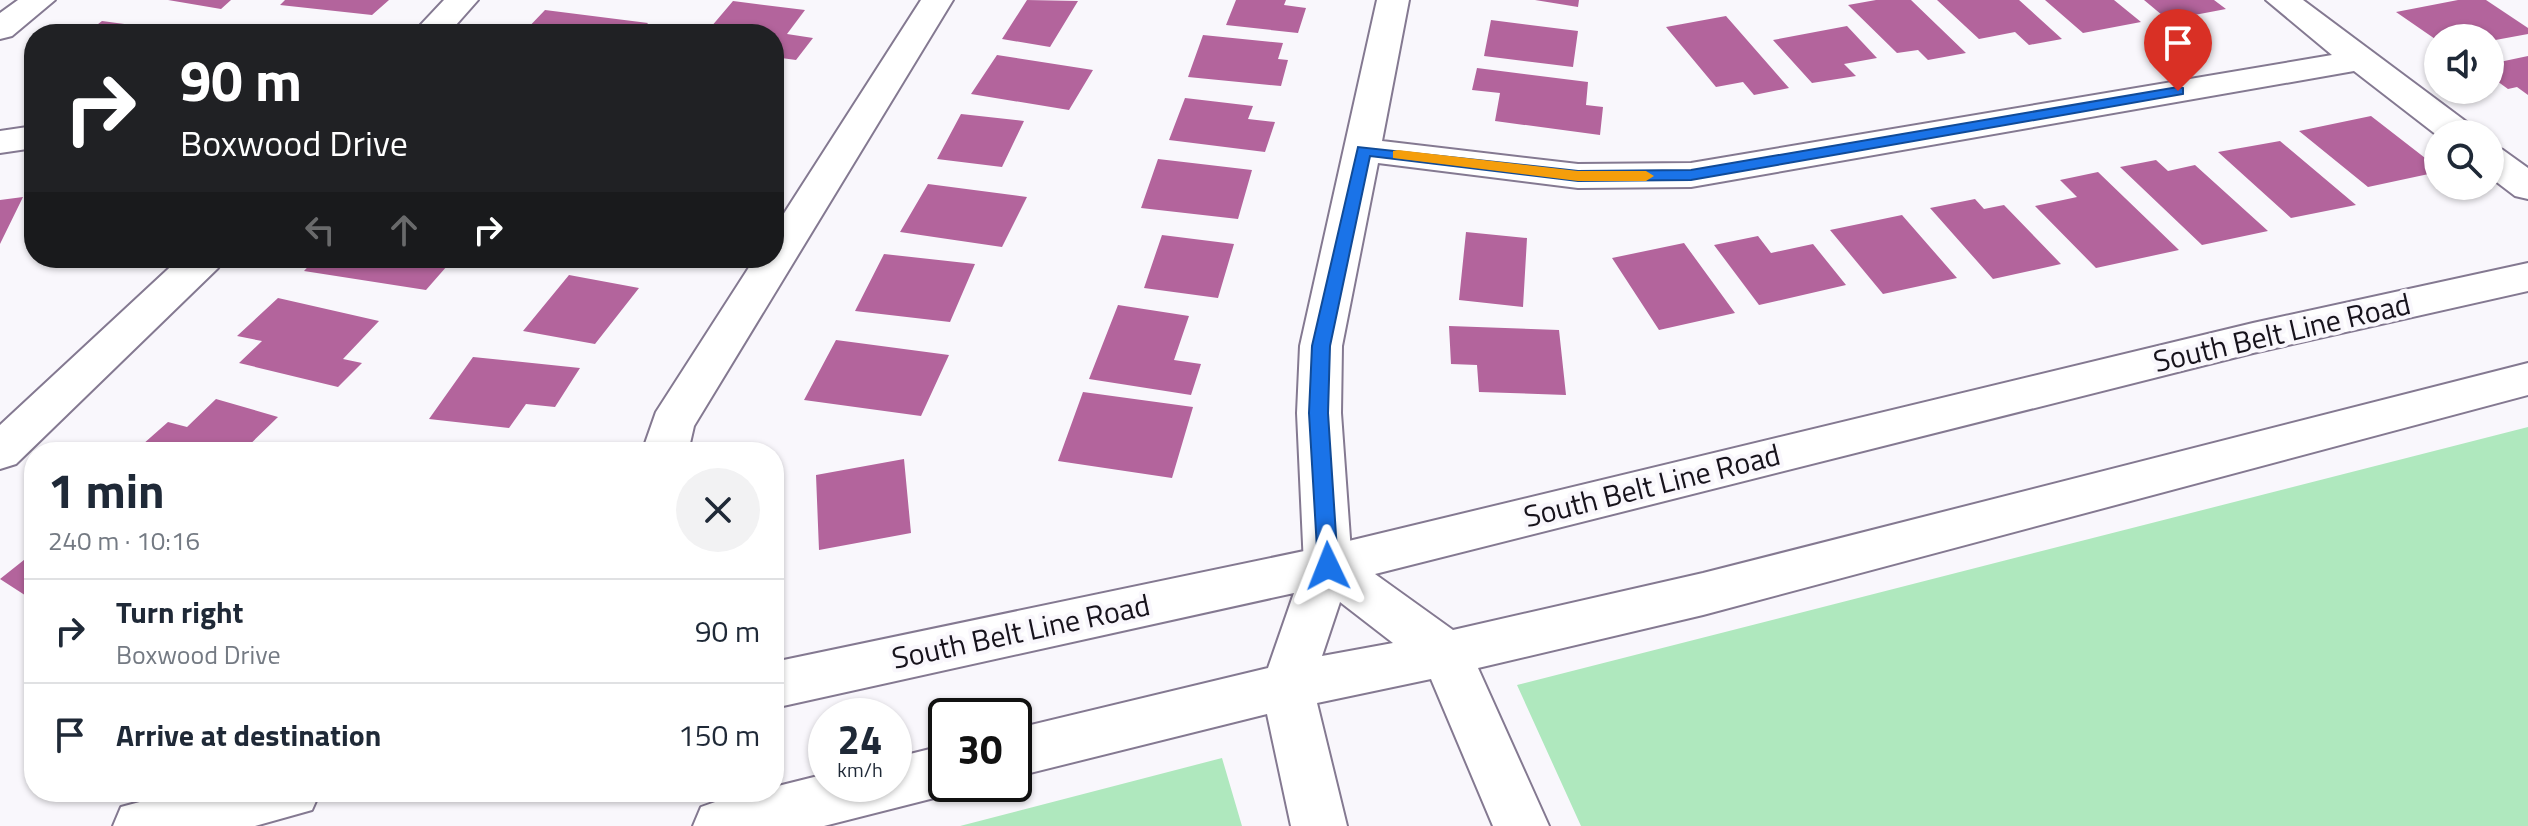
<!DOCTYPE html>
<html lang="en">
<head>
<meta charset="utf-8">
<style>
  :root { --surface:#fff; --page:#f2f2f3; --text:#1f2937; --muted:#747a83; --line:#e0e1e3 }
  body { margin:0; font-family:"Titillium Web",sans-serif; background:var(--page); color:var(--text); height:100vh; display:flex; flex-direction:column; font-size:30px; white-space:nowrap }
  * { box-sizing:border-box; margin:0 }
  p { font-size:26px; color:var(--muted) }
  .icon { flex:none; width:44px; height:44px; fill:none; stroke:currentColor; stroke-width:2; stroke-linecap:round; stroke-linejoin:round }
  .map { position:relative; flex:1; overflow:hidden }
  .panel { position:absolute; left:24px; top:442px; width:760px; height:360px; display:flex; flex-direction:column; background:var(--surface); border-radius:32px; box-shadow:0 2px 6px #0004 }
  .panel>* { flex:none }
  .guide { position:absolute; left:24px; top:24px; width:760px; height:244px; border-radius:32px; box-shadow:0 2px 6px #0004; background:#202124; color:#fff; overflow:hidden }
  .tools { position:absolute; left:2424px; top:24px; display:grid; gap:16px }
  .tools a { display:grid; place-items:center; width:80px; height:80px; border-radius:50%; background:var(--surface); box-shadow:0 2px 6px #0004; font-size:40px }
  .speed { position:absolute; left:808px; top:698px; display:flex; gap:16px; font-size:40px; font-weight:700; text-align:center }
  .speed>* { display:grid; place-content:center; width:104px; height:104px; border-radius:50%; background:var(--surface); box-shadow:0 2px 6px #0004; line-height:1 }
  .speed small { font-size:20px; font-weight:400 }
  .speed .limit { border:4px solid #111; border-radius:12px; background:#fff; color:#111 }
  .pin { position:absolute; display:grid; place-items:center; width:68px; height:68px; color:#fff; margin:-82px -34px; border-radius:50% 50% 50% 0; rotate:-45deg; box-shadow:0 0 8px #0007 }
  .pin .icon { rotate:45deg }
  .me { position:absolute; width:88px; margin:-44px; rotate:358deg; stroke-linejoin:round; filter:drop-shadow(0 0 6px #0008) }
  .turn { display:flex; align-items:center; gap:28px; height:168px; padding:0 24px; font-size:36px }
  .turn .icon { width:104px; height:104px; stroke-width:2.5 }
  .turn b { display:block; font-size:56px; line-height:68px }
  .lanes { display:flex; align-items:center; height:76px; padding:0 24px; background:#0003; justify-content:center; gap:40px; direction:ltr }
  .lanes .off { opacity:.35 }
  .round { display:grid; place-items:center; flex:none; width:84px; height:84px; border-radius:42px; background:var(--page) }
  .overview { display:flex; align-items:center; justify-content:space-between; height:136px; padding:0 24px }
  h1 { font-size:48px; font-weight:700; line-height:60px }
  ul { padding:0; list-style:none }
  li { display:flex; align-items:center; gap:24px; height:104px; padding:0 24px; border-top:2px solid var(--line) }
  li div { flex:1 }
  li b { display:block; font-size:30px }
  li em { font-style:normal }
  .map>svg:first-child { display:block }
  .green { fill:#afe8be }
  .building { fill:#b3649c }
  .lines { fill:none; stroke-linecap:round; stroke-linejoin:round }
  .minor-casing { stroke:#847991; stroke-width:4 }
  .major-casing { stroke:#847991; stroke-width:4 }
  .minor { fill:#fff; fill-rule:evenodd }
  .major { fill:#fff; fill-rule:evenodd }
  .route { fill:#1a73e8; stroke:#114b97; stroke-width:2 }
  .slow { fill:#f59e0b }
  .labels { text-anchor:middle; stroke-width:8; stroke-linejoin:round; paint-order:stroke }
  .street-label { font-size:30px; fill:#17131c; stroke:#f9f7fc }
</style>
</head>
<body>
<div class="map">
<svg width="2528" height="826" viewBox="0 0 2528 826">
  <rect width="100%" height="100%" fill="#f9f7fc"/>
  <path class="green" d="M2528 427V826H1581L1517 685Z
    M1222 758 1242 826H960Z"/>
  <path class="building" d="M168 0H231L221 9Z
    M285 0H389L372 15 280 5Z
    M1027 0 1078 1 1050 47 1002 39Z
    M1236 0H1286L1284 5 1306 8 1298 33 1226 25Z
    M1535 0H1579L1578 7Z
    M1876 0H1911L1966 53 1928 60 1918 50 1897 53 1848 5Z
    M1937 0H2019L2062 39 2029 45 2015 32 1979 39Z
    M2045 0H2114L2141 22 2083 33Z
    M2144 0H2214L2226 9 2168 20Z
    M2458 0H2486L2528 28V34L2490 41V38H2438V41L2396 12Z
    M733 1 805 10 787 34 813 38 796 60 774 57V34H705Z
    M545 10 648 23 639 34H522Z
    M1726 16 1789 88 1754 95 1743 82 1716 87 1666 27Z
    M1491 20 1578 31 1573 67 1484 56Z
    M102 21 184 32 183 34H85Z
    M1847 26 1877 58 1844 64 1856 76 1812 83 1773 40Z
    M1203 35 1283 43 1278 59 1288 60 1281 86 1188 77Z
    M997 55 1093 70 1069 110 971 94Z
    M2528 56V95L2517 87 2508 89 2490 76V64Z
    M1477 68 1588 82 1586 105 1603 107 1600 135 1495 121 1500 93 1472 90Z
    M1185 98 1253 106 1248 119 1275 122 1265 152 1169 140Z
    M961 114 1024 121 1002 167 937 159Z
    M2371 116 2438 168V172L2368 187 2299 131Z
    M2280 141 2356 205 2291 218 2218 152Z
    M1158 159 1252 170 1238 219 1141 208Z
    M2156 160 2168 171 2195 165 2268 231 2202 245 2120 167Z
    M2098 172 2179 250 2096 268 2035 206 2077 197 2060 180Z
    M928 184 1027 197 1002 247 900 232Z
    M23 197 0 244V200Z
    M1975 199 1984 209 2004 205 2061 264 1993 279 1930 208Z
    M1902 215 1957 278 1883 294 1830 230Z
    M1466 232 1527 238 1523 307 1459 300Z
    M1162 235 1234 244 1218 298 1144 288Z
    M1758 236 1771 253 1813 244 1846 285 1759 305 1714 245Z
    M1684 243 1735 313 1659 330 1612 258Z
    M884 254 975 264 950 322 855 311Z
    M43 258H125L122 262H40Z
    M316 258H454L426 290 304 271Z
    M569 275 639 288 595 344 523 331Z
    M278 298 379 321 343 359 362 363 338 387 239 363 262 341 237 336Z
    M1118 305 1189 316 1174 360 1201 364 1191 395 1089 379Z
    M1449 326 1559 330 1566 395 1479 392 1477 365 1451 364Z
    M836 340 949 355 921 416 804 400Z
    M473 357 580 368 555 407 526 404 509 428 429 419Z
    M1083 392 1193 407 1172 478 1058 461Z
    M216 399 278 417 242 452H134L168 422 187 427Z
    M904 459 911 533 819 550 816 475Z
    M34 552V601L0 579Z"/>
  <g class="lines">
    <defs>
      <path id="minor" d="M18 0H55L12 36 0 39V13Z
        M444 0H478L448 34H412Z
        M921 0H953L694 426 688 452H642L656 412 755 258H774V229Z
        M1377 0H1409L1382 141 1578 164 1691 163 2332 55 2266 0H2303L2472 126 2477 134 2438 136 2354 71 1691 187 1578 188 1378 163 1342 346 1341 413 1352 566 1345 580 1328 586 1311 580 1304 566 1297 413 1300 346Z
        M34 126V148L0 153V131Z
        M2490 146 2503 150 2528 168V199L2515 196 2490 177Z
        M180 258H224L218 268 16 464 0 469V425Z"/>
      <path id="major" d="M2528 263V291L2253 353 1375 574 1453 630 1703 573 2528 363V395L1703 615 1478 668 1549 826H1493L1431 679 1317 703 1347 826H1291L1267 714 1014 777V729L1268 668 1294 593 774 708V662L1328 546 2253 323ZM1340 602 1393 643 1322 656Z
        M946 745V784H967L946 795 824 826H693L701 807C725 798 748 792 774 792V787L826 774V784H894V758Z
        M177 792H320L312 810 255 826H113L121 807Z"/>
    </defs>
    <use href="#minor" class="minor-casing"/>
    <use href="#major" class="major-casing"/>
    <use href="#minor" class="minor"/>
    <use href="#major" class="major"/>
  </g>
  <path class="route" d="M2178 87 2183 88V94L1691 180 1578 181 1370 156 1330 346 1328 413 1338 566 1335 572 1328 574 1321 572 1318 566 1309 413 1312 346 1358 147 1578 171 1691 170Z"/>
  <path class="slow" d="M1398 150 1578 171H1646L1654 176 1646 181H1578L1393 158V151Z"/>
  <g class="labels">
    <g class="street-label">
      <text transform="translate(2282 333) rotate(-13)" y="10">South Belt Line Road</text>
      <text transform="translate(1652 486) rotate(-14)" y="10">South Belt Line Road</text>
      <text transform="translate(1021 632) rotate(-12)" y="10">South Belt Line Road</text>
    </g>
  </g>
</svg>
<div class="tools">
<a><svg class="icon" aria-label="sound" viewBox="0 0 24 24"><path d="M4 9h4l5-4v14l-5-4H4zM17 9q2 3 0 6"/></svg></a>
<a><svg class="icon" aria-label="search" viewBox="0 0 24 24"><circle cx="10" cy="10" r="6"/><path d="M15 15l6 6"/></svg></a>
</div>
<div class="speed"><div>24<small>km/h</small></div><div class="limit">30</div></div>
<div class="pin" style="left:2178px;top:91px;background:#d93025"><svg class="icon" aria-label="arrive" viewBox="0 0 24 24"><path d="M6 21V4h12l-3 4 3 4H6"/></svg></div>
<svg class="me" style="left:1328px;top:566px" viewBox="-20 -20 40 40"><path d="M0-17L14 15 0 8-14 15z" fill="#1a73e8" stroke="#fff" stroke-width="4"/></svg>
<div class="guide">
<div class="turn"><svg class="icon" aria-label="right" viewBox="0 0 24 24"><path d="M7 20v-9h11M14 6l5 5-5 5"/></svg><div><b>90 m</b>Boxwood Drive</div></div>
<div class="lanes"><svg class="icon off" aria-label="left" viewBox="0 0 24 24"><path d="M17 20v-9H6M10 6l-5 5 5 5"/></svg><svg class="icon off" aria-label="ahead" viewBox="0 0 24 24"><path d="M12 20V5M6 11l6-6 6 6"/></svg><svg class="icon" aria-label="right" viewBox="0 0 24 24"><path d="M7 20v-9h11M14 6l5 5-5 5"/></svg></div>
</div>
<section class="panel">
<div class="overview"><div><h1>1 min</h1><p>240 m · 10:16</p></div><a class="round"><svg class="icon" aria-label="close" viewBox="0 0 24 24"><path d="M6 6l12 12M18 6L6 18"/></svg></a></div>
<ul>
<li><svg class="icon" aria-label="right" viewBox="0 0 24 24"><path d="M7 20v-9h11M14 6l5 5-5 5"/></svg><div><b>Turn right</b><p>Boxwood Drive</p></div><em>90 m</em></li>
<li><svg class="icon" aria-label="arrive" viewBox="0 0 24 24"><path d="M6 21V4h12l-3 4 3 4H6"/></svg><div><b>Arrive at destination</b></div><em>150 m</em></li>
</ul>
</section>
</div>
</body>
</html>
